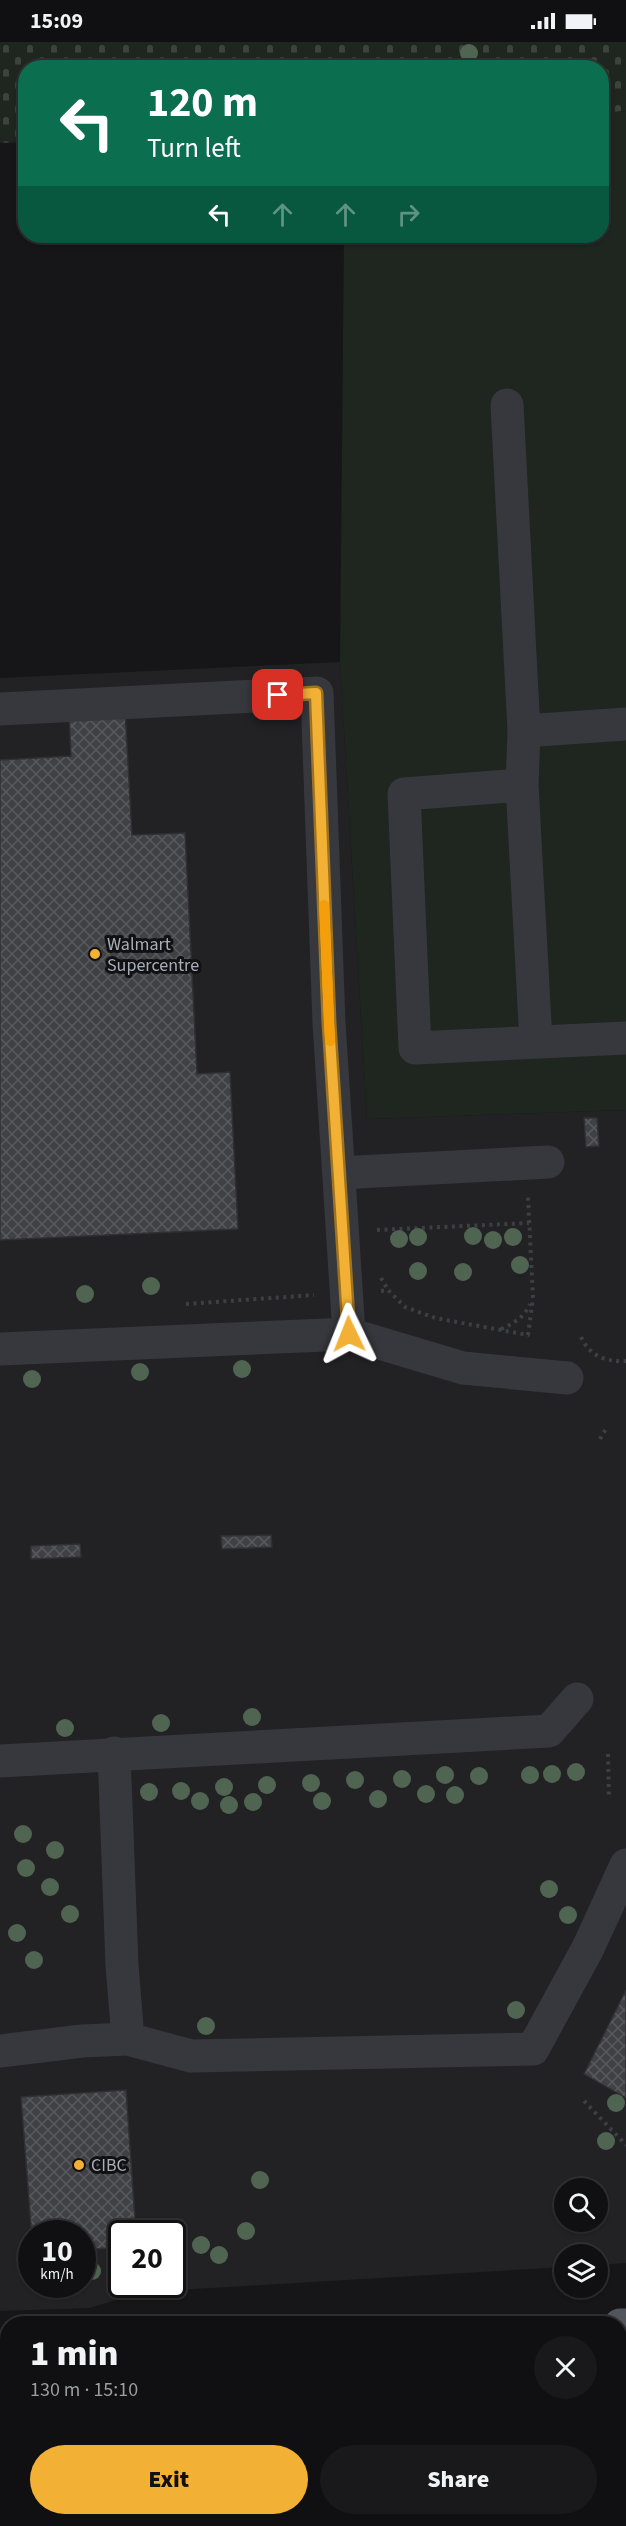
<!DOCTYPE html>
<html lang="en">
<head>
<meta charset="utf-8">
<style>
  :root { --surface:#101012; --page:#19191b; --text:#f1f3f6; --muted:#9c9d9f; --line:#303032; --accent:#f2b134 }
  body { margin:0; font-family:"Source Sans 3",sans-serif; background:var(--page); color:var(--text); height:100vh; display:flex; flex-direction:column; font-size:22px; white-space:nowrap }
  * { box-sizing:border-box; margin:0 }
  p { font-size:20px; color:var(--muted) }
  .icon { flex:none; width:33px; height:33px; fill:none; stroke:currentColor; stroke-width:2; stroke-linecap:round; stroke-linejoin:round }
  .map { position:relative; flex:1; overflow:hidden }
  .side { position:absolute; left:0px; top:2274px; width:627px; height:210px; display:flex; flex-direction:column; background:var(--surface); border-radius:24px 24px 0 0; box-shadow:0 2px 4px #0004,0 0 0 2px var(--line) }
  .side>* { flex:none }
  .hud { position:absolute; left:18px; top:18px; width:591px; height:183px; border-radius:24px; box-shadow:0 2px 4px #0004,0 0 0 2px var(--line); background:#0b6e4f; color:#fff; overflow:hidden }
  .tools { position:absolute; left:554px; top:2136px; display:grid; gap:12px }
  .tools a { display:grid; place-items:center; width:54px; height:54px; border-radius:50%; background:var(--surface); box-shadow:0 2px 4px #0004,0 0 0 2px var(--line); font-size:30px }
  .speed { position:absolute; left:18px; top:2178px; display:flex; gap:12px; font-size:30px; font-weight:700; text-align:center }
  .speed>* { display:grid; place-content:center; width:78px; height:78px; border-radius:50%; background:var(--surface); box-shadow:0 2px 4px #0004,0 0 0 2px var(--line); line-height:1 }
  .speed small { font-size:15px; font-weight:400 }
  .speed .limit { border:3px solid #111; border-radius:9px; background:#fff; color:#111 }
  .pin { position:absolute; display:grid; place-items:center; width:51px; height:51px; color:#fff; margin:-26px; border-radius:12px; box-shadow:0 3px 9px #0006 }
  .me { position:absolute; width:66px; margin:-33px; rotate:358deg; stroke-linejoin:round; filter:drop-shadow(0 0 4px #0008) }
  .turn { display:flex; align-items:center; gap:21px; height:126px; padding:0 30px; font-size:27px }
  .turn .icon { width:78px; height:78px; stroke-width:2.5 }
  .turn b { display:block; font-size:42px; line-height:51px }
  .lanes { display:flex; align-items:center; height:57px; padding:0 30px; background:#0003; justify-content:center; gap:30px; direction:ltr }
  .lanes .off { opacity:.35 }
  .round { display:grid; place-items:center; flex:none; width:63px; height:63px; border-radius:32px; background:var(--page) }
  .summary { display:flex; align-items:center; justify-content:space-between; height:102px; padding:0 30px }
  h1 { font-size:36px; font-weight:800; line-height:45px }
  .primary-button { display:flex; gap:12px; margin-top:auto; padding:12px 30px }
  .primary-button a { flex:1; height:69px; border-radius:36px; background:var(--accent); color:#111; font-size:24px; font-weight:800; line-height:69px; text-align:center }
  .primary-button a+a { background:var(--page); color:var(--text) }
  .status { display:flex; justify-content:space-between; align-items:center; height:42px; padding:0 30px; background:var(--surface); direction:ltr }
  .status svg { height:16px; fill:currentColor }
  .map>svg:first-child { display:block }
  .built { fill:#222225; fill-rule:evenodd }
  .cemetery { fill:url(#cemetery-stones) }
  .green { fill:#1e261f }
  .building { fill:url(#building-cross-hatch); stroke:#303034; stroke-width:1.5 }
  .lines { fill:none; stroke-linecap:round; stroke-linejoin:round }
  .path { stroke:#3d3f44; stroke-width:4; stroke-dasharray:3 4.5; stroke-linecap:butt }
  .minor { stroke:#37383d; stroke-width:33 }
  .major { stroke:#53555c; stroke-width:33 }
  .tree { fill:#506452 }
  .route-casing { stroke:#9d7322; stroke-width:15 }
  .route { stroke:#f2b134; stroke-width:10 }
  .slow { stroke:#f59e0b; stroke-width:10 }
  .poi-dot { fill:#f2b134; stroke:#111113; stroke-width:2 }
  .labels { text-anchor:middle; stroke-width:6; stroke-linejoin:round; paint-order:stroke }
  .poi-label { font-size:18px; fill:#a8adb8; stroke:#111113; text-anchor:start }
</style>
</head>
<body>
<div class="status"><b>15:09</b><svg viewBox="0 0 49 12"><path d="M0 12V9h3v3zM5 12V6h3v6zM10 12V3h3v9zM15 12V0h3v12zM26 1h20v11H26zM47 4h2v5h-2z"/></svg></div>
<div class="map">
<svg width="626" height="2484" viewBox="0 0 626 2484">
  <defs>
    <pattern id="cemetery-stones" width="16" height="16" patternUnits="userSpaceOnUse" patternTransform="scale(1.5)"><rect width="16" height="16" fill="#1e261f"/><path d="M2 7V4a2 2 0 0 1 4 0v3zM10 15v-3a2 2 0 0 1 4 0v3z" fill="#3c433d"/></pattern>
    <pattern id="building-cross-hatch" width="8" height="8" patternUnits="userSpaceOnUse" patternTransform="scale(1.5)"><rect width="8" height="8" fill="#404145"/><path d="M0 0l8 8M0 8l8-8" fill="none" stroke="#595a5e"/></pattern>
  </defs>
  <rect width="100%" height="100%" fill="#161618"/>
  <path class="built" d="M340 620 367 1077 626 1068V2221L597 2223V2212H564V2225L144 2250 89 2266 0 2269V636ZM564 2146H597V2180H564ZM32 2192H82V2242H32ZM122 2192H172V2242H122Z"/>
  <path class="cemetery" d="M0 0H626V69L602 71V26H26L25 100 0 101Z
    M626 2398V2484H0V2428H7L8 2476H620V2399Z"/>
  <path class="green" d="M626 69V1068L367 1077 340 620 344 194H602V71Z"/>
  <path class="building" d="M125 668 132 793 185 791 197 1032 230 1030 238 1187 0 1198V718L71 714 69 670Z
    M584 1076H597L599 1104 586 1105Z
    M271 1493 272 1505 222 1507 221 1494Z
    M80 1502 81 1515 31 1517V1504Z
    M626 1948V2056L584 2032Z
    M126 2048 136 2192H122V2205L82 2208V2192H32V2197L21 2055Z"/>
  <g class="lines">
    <path class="path" d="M377 1188 529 1181
      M381 1236 388 1248
      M381 1249 388 1248 405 1265 435 1276 528 1293 533 1256 528 1155
      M186 1262 314 1253
      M501 1287C514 1281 524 1276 530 1262
      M581 1295C590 1314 605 1320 626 1319
      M600 1397 607 1385
      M608 1712 609 1757
      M584 2059 626 2103"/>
    <path class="minor" d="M507 363 524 689 626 682
      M0 667 317 651 329 981 349 1292
      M522 743 524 689
      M536 1000 522 743 404 752 415 1006 626 996
      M339 1131 548 1120
      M0 1307 349 1292 463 1326 567 1336
      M114 1711 122 1923 128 1997
      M0 1719 549 1689 577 1657
      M0 2009 82 1999 128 1997 191 2014 533 2007 588 1906 626 1823"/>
    <path class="major" d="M620 2283H626
      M0 2323H8
      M620 2344H626
      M0 2381H8"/>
  </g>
  <g class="tree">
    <circle cx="469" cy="11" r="9"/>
    <circle cx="473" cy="1194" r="9"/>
    <circle cx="418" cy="1195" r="9"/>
    <circle cx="513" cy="1195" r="9"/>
    <circle cx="399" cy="1197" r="9"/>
    <circle cx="493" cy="1198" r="9"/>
    <circle cx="520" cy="1223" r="9"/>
    <circle cx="418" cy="1229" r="9"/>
    <circle cx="463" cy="1230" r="9"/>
    <circle cx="151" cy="1244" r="9"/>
    <circle cx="85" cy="1252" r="9"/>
    <circle cx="242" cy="1327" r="9"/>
    <circle cx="140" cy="1330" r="9"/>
    <circle cx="32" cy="1337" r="9"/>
    <circle cx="252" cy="1675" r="9"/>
    <circle cx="161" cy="1681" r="9"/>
    <circle cx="65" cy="1686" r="9"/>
    <circle cx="576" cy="1730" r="9"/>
    <circle cx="552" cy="1732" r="9"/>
    <circle cx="445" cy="1733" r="9"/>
    <circle cx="530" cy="1733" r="9"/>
    <circle cx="479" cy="1734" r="9"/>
    <circle cx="402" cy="1737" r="9"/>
    <circle cx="355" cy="1738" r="9"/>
    <circle cx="311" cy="1741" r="9"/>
    <circle cx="267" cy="1743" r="9"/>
    <circle cx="224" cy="1745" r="9"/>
    <circle cx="181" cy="1749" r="9"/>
    <circle cx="149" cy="1750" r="9"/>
    <circle cx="426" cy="1752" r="9"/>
    <circle cx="455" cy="1753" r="9"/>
    <circle cx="378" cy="1757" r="9"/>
    <circle cx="200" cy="1759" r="9"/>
    <circle cx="322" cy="1759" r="9"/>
    <circle cx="253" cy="1760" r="9"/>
    <circle cx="229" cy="1763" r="9"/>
    <circle cx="23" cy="1792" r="9"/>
    <circle cx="55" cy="1808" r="9"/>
    <circle cx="26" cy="1826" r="9"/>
    <circle cx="50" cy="1845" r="9"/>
    <circle cx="549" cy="1847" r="9"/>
    <circle cx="70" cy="1872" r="9"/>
    <circle cx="568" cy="1873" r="9"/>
    <circle cx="17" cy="1891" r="9"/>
    <circle cx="34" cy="1918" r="9"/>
    <circle cx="516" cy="1968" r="9"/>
    <circle cx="206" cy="1984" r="9"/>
    <circle cx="616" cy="2061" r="9"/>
    <circle cx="606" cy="2099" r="9"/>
    <circle cx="260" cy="2138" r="9"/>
    <circle cx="246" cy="2189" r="9"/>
    <circle cx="201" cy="2203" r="9"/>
    <circle cx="219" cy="2213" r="9"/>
    <circle cx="92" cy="2229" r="9"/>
  </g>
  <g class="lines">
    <defs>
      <path id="route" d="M278 653 316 651 329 981 349 1292"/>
    </defs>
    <use href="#route" class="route-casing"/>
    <use href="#route" class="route"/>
    <path class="slow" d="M324 863 330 999"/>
  </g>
  <g class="poi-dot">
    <circle cx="95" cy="912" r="6"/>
    <circle cx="79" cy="2123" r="6"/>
  </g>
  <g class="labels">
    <g class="poi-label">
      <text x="107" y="908">Walmart<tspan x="107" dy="21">Supercentre</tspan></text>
      <text x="91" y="2129">CIBC</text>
    </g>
  </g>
</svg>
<div class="tools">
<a><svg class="icon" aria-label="search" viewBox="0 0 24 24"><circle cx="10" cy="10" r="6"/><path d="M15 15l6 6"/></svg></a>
<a><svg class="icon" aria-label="layers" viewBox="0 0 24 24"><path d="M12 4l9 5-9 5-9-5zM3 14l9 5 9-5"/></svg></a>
</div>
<div class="speed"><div>10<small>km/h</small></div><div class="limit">20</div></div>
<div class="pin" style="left:278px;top:653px;background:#d93025"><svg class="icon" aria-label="arrive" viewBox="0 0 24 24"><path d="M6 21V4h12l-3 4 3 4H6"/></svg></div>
<svg class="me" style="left:349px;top:1292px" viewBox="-20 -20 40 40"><path d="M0-17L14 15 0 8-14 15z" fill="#f2b134" stroke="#fff" stroke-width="4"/></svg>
<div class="hud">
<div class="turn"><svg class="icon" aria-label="left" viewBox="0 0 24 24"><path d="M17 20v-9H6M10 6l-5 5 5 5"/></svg><div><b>120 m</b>Turn left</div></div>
<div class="lanes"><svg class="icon" aria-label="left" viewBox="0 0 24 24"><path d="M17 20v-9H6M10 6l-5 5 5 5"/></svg><svg class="icon off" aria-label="ahead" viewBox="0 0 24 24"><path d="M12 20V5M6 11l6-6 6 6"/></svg><svg class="icon off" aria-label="ahead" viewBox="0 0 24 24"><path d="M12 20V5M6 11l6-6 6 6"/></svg><svg class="icon off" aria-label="right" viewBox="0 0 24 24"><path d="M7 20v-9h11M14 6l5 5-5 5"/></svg></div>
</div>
<section class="side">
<div class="summary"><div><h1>1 min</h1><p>130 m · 15:10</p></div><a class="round"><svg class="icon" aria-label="close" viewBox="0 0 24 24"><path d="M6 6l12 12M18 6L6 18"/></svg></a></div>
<div class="primary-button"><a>Exit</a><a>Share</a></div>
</section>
</div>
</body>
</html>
